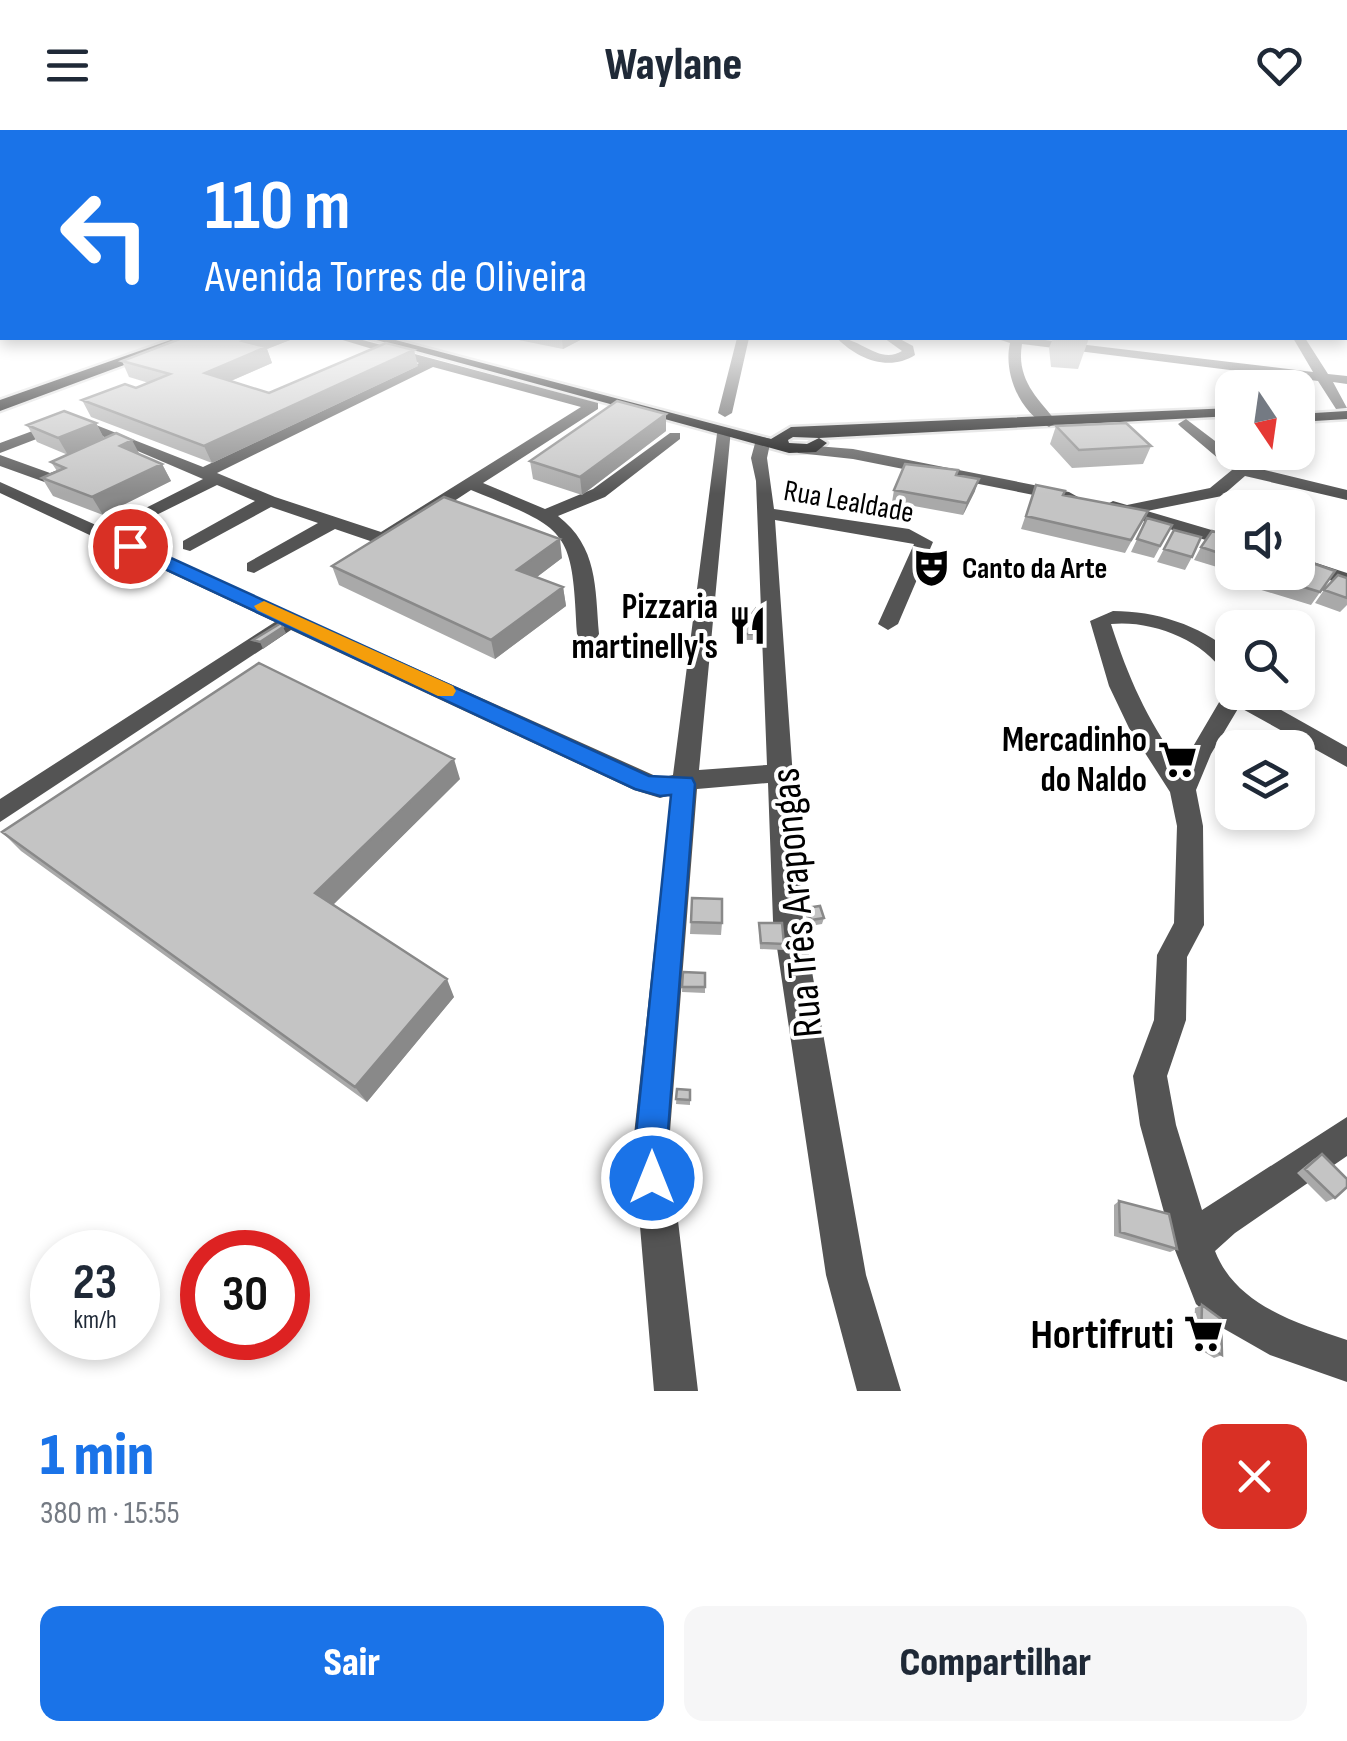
<!DOCTYPE html>
<html lang="pt">
<head>
<meta charset="utf-8">
<style>
  :root { --surface:#fff; --page:#f6f6f7; --text:#1f2937; --muted:#747a83; --accent:#1a73e8 }
  body { margin:0; font-family:"Sofia Sans Condensed",sans-serif; background:var(--page); color:var(--text); height:100vh; display:flex; flex-direction:column; font-size:38px; white-space:nowrap }
  * { box-sizing:border-box; margin:0 }
  p { font-size:32px; color:var(--muted) }
  .icon { flex:none; width:55px; height:55px; fill:none; stroke:currentColor; stroke-width:2; stroke-linecap:round; stroke-linejoin:round }
  .map { position:relative; height:1261px; overflow:hidden }
  .sheet { display:flex; flex-direction:column; background:var(--surface); flex:1 }
  .sheet>* { flex:none }
  .hud { position:absolute; left:0px; top:0px; width:1348px; height:210px; box-shadow:0 5px 15px #0003; background:#1a73e8; color:#fff; overflow:hidden }
  .needle { width:65px; rotate:167deg }
  .fabs { position:absolute; left:1215px; top:240px; display:grid; gap:20px }
  .fabs a { display:grid; place-items:center; width:100px; height:100px; border-radius:20px; background:var(--surface); box-shadow:0 5px 15px #0003; font-size:50px }
  .speed { position:absolute; left:30px; top:1100px; display:flex; gap:20px; font-size:50px; font-weight:700; text-align:center }
  .speed>* { display:grid; place-content:center; width:130px; height:130px; border-radius:50%; background:var(--surface); box-shadow:0 5px 15px #0003; line-height:1 }
  .speed small { font-size:25px; font-weight:400 }
  .speed .limit { border:15px solid #d22; background:#fff; color:#111 }
  .pin { position:absolute; display:grid; place-items:center; width:85px; height:85px; color:#fff; margin:-42px; border:5px solid #fff; border-radius:50%; box-shadow:0 2px 10px #0007 }
  .me { position:absolute; width:110px; margin:-55px; rotate:0deg; stroke-linejoin:round; filter:drop-shadow(0 0 8px #0008) }
  .turn { display:flex; align-items:center; gap:35px; height:210px; padding:0 40px; font-size:45px }
  .turn .icon { width:130px; height:130px; stroke-width:2.5 }
  .turn b { display:block; font-size:70px; line-height:85px }
  .round { display:grid; place-items:center; flex:none; width:105px; height:105px; border-radius:20px; background:var(--page) }
  .head { display:flex; align-items:center; justify-content:space-between; height:170px; padding:0 40px }
  h1 { font-size:60px; font-weight:800; line-height:75px; color:var(--accent) }
  .primary-button { display:flex; gap:20px; margin-top:auto; padding:20px 40px }
  .primary-button a { flex:1; height:115px; border-radius:20px; background:var(--accent); color:#fff; font-size:40px; font-weight:800; line-height:115px; text-align:center }
  .primary-button a+a { background:var(--page); color:var(--text) }
  header { display:flex; justify-content:space-between; align-items:center; height:130px; padding:0 40px; background:var(--surface); font-size:45px; font-weight:800 }
  .map>svg:first-child { display:block }
  .lines { fill:none; stroke-linecap:round; stroke-linejoin:round }
  .major-casing { stroke:#dbdbdb; stroke-width:5 }
  .highway-casing { stroke:#dbdbdb; stroke-width:5 }
  .minor { fill:#545454; fill-rule:evenodd }
  .major { fill:#000; fill-rule:evenodd }
  .highway { fill:#000; fill-rule:evenodd }
  .wall { fill:#a9a9a9 }
  .shaded-wall { fill:#898989 }
  .building { fill:#c4c4c4; stroke:#898989; stroke-width:2.5 }
  .route { fill:#1a73e8; stroke:#114b97; stroke-width:2.5 }
  .slow { fill:#f59e0b }
  .labels { text-anchor:middle; stroke-width:8; stroke-linejoin:round; paint-order:stroke }
  .far-street-label { font-size:30px; fill:#000; stroke:#fff }
  .far-poi-label { font-size:30px; font-weight:bold; fill:#000; stroke:#fff; text-anchor:start }
  .poi-label { font-size:35px; font-weight:bold; fill:#000; stroke:#fff; text-anchor:end }
  .near-street-label { font-size:42px; fill:#000; stroke:#fff }
  .near-poi-label { font-size:42px; font-weight:bold; fill:#000; stroke:#fff; text-anchor:end }
</style>
</head>
<body>
<header><svg class="icon" aria-label="menu" viewBox="0 0 24 24"><path d="M4 6h16M4 12h16M4 18h16"/></svg>Waylane<svg class="icon" aria-label="heart" viewBox="0 0 24 24"><path d="M12 20l-8-8c-3-5 5-10 8-4 3-6 11-1 8 4z"/></svg></header>
<div class="map">
<svg width="1347" height="1261" viewBox="0 0 1347 1261">
  <rect width="100%" height="100%" fill="#fff"/>
  <g class="lines">
    <defs>
      <path id="major" d="M369 208H388L771 309 791 297 1232 278V286L819 308 827 313 816 322 789 323ZM793 307 819 308 807 314 789 313 788 310Z
        M1347 281V289L1298 292V284Z"/>
      <path id="highway" d="M176 208H197L0 281V270Z"/>
    </defs>
    <use href="#major" class="major-casing"/>
    <use href="#highway" class="highway-casing"/>
    <path class="minor" d="M336 208H355L598 273V279L483 353 545 379 593 359 670 303H680V309L605 367 558 386C598 417 595 457 599 504L596 509H580L577 504C572 398 569 400 471 360L390 413H376L335 399 254 443 247 441V433L318 393 271 377 190 421 183 419V411L255 371 217 355 132 397 126 396V388L203 349 133 319 116 321 114 318 120 313 73 295 0 323V313L73 286 203 337 419 233ZM433 237 581 277 381 402 275 367 217 343Z
      M737 208H749L732 283 725 287 718 283Z
      M837 208C860 207 879 235 902 221L884 208H898L913 216 915 225C889 242 857 229 837 208Z
      M995 208H1028L1313 242 1293 208H1305L1328 244 1347 246V254L1333 252 1347 278 1336 279 1318 251 1022 214C1016 249 1037 268 1057 292L1049 297C1020 283 1003 243 1010 213Z
      M1186 289 1248 336 1347 360V370L1245 346 1222 366 1147 381 1232 406V418L1107 380 1104 376 1113 371 1127 375 1210 358 1232 340 1181 297 1178 294Z
      M718 296 731 299 699 640 767 635 756 351 751 328 757 306 771 309 767 328 774 379 909 399 933 412 898 494 888 500 878 494 914 414 775 390 803 791 866 1145 901 1261H857L826 1145 773 791 768 653 697 659 669 1014 698 1261H654L633 1014 671 665 660 668 634 660 291 500 0 692V669L275 492 0 363V352L660 648 673 645Z
      M804 315 853 319 1069 362 1078 367 1069 372 853 329 798 323 796 320Z
      M0 325 50 343 76 333 84 338 50 354 0 336Z
      M1298 427 1347 443V456L1298 439Z
      M1113 481C1156 481 1199 495 1232 522V545L1224 543C1202 509 1151 490 1111 494 1129 550 1147 589 1181 637L1228 557 1232 555V562H1249L1347 617V637L1239 577 1211 624 1196 660 1203 696 1204 795 1187 827 1186 890 1167 946 1176 995 1202 1080 1347 987V1026L1235 1103 1215 1121C1236 1175 1296 1193 1347 1210V1252L1270 1225 1221 1197 1196 1174 1173 1115 1140 995 1133 946 1154 890 1157 825 1174 793 1177 696 1170 662 1129 598 1109 556 1090 491Z"/>
    <use href="#major" class="major"/>
    <use href="#highway" class="highway"/>
  </g>
  <path class="wall" d="M182 208H295L267 219 272 233 231 251 269 263 418 236 212 333 91 287 82 270 136 258 149 253 129 247 122 231Z
    M509 208H584L563 219Z
    M1053 208H1089L1078 239 1051 237 1049 218Z
    M96 293 104 309 162 334 171 351 103 385 53 366 42 348 57 341 51 332 68 325 37 312 27 295Z
    M1056 296 1151 316 1143 334 1072 338 1050 314Z
    M666 301 582 365 533 349 530 331Z
    M956 345 975 361 963 385 892 372 894 360Z
    M1036 355 1063 365 1148 381 1125 423 1021 399Z
    M1147 388 1172 395 1154 428 1131 422Z
    M1174 400 1192 427 1185 440 1157 432Z
    M1232 407V417L1217 437 1194 430 1201 417Z
    M1232 421V442L1335 441 1311 475 1219 447Z
    M562 428 537 447 563 457 566 476 495 529 339 455 332 436Z
    M942 429 935 443 925 440 926 434Z
    M1347 448V475L1340 482 1315 473 1324 460Z
    M741 484 757 504V510H736V496H740Z
    M460 649 332 775 454 867 367 972 21 721 2 702Z
    M692 768 722 793 721 805 690 804Z
    M806 778 824 788 822 794 810 796 805 784Z
    M759 793 784 814 783 820 760 819Z
    M683 842 705 843V863L682 862Z
    M677 959 690 960V975L676 974Z
    M1322 1024 1335 1068 1326 1072 1297 1043 1314 1029Z
    M1119 1071 1177 1119 1170 1122 1114 1106V1075Z
    M1202 1175 1222 1225 1214 1228 1193 1215 1195 1178Z"/>
  <path class="shaded-wall" d="M252 208H295L267 219 272 233 212 259 205 243 243 211Z
    M562 208H584L563 219Z
    M414 220 418 236 212 333 204 316Z
    M666 284V301L582 365 580 347Z
    M96 293 105 310 68 325 58 308Z
    M132 310 141 327 120 316Z
    M162 334 171 351 103 385 92 367Z
    M979 349 975 361 963 385 967 373Z
    M560 409 562 428 521 459 517 440Z
    M563 457 566 476 495 529 491 510Z
    M283 497 286 503 263 519 260 512Z
    M454 629 460 649 326 782 315 763Z
    M447 849 454 867 367 972 355 957Z"/>
  <path class="building" d="M182 208H252L243 211 266 217 205 243 269 263 386 213 414 220 204 316 82 270 125 254 136 258 170 244 122 231Z
    M617 271 666 284 580 347 530 331Z
    M64 281 96 293 58 308 27 295Z
    M1126 293 1151 316 1079 320 1056 296Z
    M116 303 132 310 120 316 162 334 92 367 42 348 65 338 51 332Z
    M905 334 958 340 956 345 979 349 967 373 894 360Z
    M1036 355 1065 361 1063 365 1148 381 1131 410 1026 386Z
    M444 367 560 409 517 440 563 457 491 510 332 436Z
    M1147 388 1172 395 1160 416 1137 409Z
    M1174 400 1201 407 1192 427 1164 419Z
    M1212 401 1232 407V415L1225 425 1201 417Z
    M1232 423V436L1227 434Z
    M931 427 942 429 937 436 926 434Z
    M1298 428 1335 441 1320 462 1254 442H1298Z
    M1338 445 1347 448V468L1324 460Z
    M755 480 757 504H736V496H751L740 494 741 484 751 485Z
    M281 493 283 497 260 512 253 510Z
    M259 533 454 629 315 763 447 849 355 957 2 702Z
    M692 768 722 769V793L691 792Z
    M820 776 824 788 811 790 806 778Z
    M759 793H782L784 814 761 813Z
    M683 842 705 843V857H682Z
    M677 959 690 960V970L676 969Z
    M1322 1024 1347 1049V1057L1335 1068 1305 1039Z
    M1119 1071 1169 1084 1177 1119 1120 1102Z
    M1202 1175 1221 1189 1222 1225 1201 1212Z"/>
  <linearGradient id="sky" x2="0" y2="1"><stop stop-color="#8cadcc"/><stop offset="0.52" stop-color="#fff"/><stop offset="1" stop-color="#fff" stop-opacity="0"/></linearGradient>
  <rect width="1347" height="364" fill="url(#sky)"/>
  <path class="route" d="M124 412H136L649 646 692 648 695 654 667 1014 669 1048 664 1060 652 1065 641 1060 636 1048 635 1014 671 665 660 666 635 659 124 420Z"/>
  <path class="slow" d="M264 471 453 556 456 561 453 566H438L257 480 254 476Z"/>
  <defs>
    <symbol id="theatre-bare" viewBox="-9 -9 18 18"><path d="M-5-5.5Q0-4 5-5.5V0Q5 5 0 6Q-5 5-5 0ZM-3.3-2.5H-1v1.5H-3.3ZM1-2.5H3.3v1.5H1ZM-2.8 1Q0 5.5 2.8 1Z" fill="#000" stroke="#fff" stroke-width="2.5" paint-order="stroke"/></symbol>
    <symbol id="restaurant-bare" viewBox="-9 -9 18 18"><path d="M-5-6h1v4h1v-4h1v4h1v-4h1v5L-1.5 .5V6h-2V.5L-5-1ZM5-6V6H3V1.5H1.5Q1.5-4 5-6Z" fill="#000" stroke="#fff" stroke-width="2.5" paint-order="stroke"/></symbol>
    <symbol id="supermarket-bare" viewBox="-9 -9 18 18"><path d="M-6-5.5h2.5l.6 2H6L4.5 2H-2.5L-4.4-4H-6ZM-1.5 3.2a1.3 1.3 0 1 0 .1 0ZM3 3.2a1.3 1.3 0 1 0 .1 0Z" fill="#000" stroke="#fff" stroke-width="2.5" paint-order="stroke"/></symbol>
  </defs>
  <g fill-rule="evenodd">
    <use href="#theatre-bare" x="904" y="410" width="55" height="55"/>
    <use href="#restaurant-bare" x="720" y="468" width="55" height="55"/>
    <use href="#supermarket-bare" x="1150" y="602" width="55" height="55"/>
    <use href="#supermarket-bare" x="1176" y="1176" width="55" height="55"/>
  </g>
  <g class="labels">
    <g class="far-street-label">
      <text transform="translate(849 371) rotate(10)" y="10">Rua Lealdade</text>
    </g>
    <g class="far-poi-label">
      <text x="962" y="448">Canto da Arte</text>
    </g>
    <g class="poi-label">
      <text x="718" y="488">Pizzaria<tspan x="718" dy="40">martinelly's</tspan></text>
      <text x="1147" y="621">Mercadinho<tspan x="1147" dy="40">do Naldo</tspan></text>
    </g>
    <g class="near-street-label">
      <text transform="translate(795 773) rotate(-95)" y="15">Rua Três Arapongas</text>
    </g>
    <g class="near-poi-label">
      <text x="1174" y="1218">Hortifruti</text>
    </g>
  </g>
</svg>
<div class="fabs">
<a><svg class="needle" viewBox="-14 -14 28 28"><path d="M0-13l5 13h-10z" fill="#e53935"/><path d="M0 13l5-13h-10z" fill="#747a83"/></svg></a>
<a><svg class="icon" aria-label="sound" viewBox="0 0 24 24"><path d="M4 9h4l5-4v14l-5-4H4zM17 9q2 3 0 6"/></svg></a>
<a><svg class="icon" aria-label="search" viewBox="0 0 24 24"><circle cx="10" cy="10" r="6"/><path d="M15 15l6 6"/></svg></a>
<a><svg class="icon" aria-label="layers" viewBox="0 0 24 24"><path d="M12 4l9 5-9 5-9-5zM3 14l9 5 9-5"/></svg></a>
</div>
<div class="speed"><div>23<small>km/h</small></div><div class="limit">30</div></div>
<div class="pin" style="left:130px;top:416px;background:#d93025"><svg class="icon" aria-label="arrive" viewBox="0 0 24 24"><path d="M6 21V4h12l-3 4 3 4H6"/></svg></div>
<svg class="me" style="left:652px;top:1048px" viewBox="-20 -20 40 40"><circle r="17" fill="#1a73e8" stroke="#fff" stroke-width="3"/><path d="M0-11L8 9 0 5-8 9z" fill="#fff"/></svg>
<div class="hud">
<div class="turn"><svg class="icon" aria-label="left" viewBox="0 0 24 24"><path d="M17 20v-9H6M10 6l-5 5 5 5"/></svg><div><b>110 m</b>Avenida Torres de Oliveira</div></div>
</div>
</div>
<section class="sheet">
<div class="head"><div><h1>1 min</h1><p>380 m · 15:55</p></div><a class="round" style="background:#d93025;color:#fff"><svg class="icon" aria-label="close" viewBox="0 0 24 24"><path d="M6 6l12 12M18 6L6 18"/></svg></a></div>
<div class="primary-button"><a>Sair</a><a>Compartilhar</a></div>
</section>
</body>
</html>
